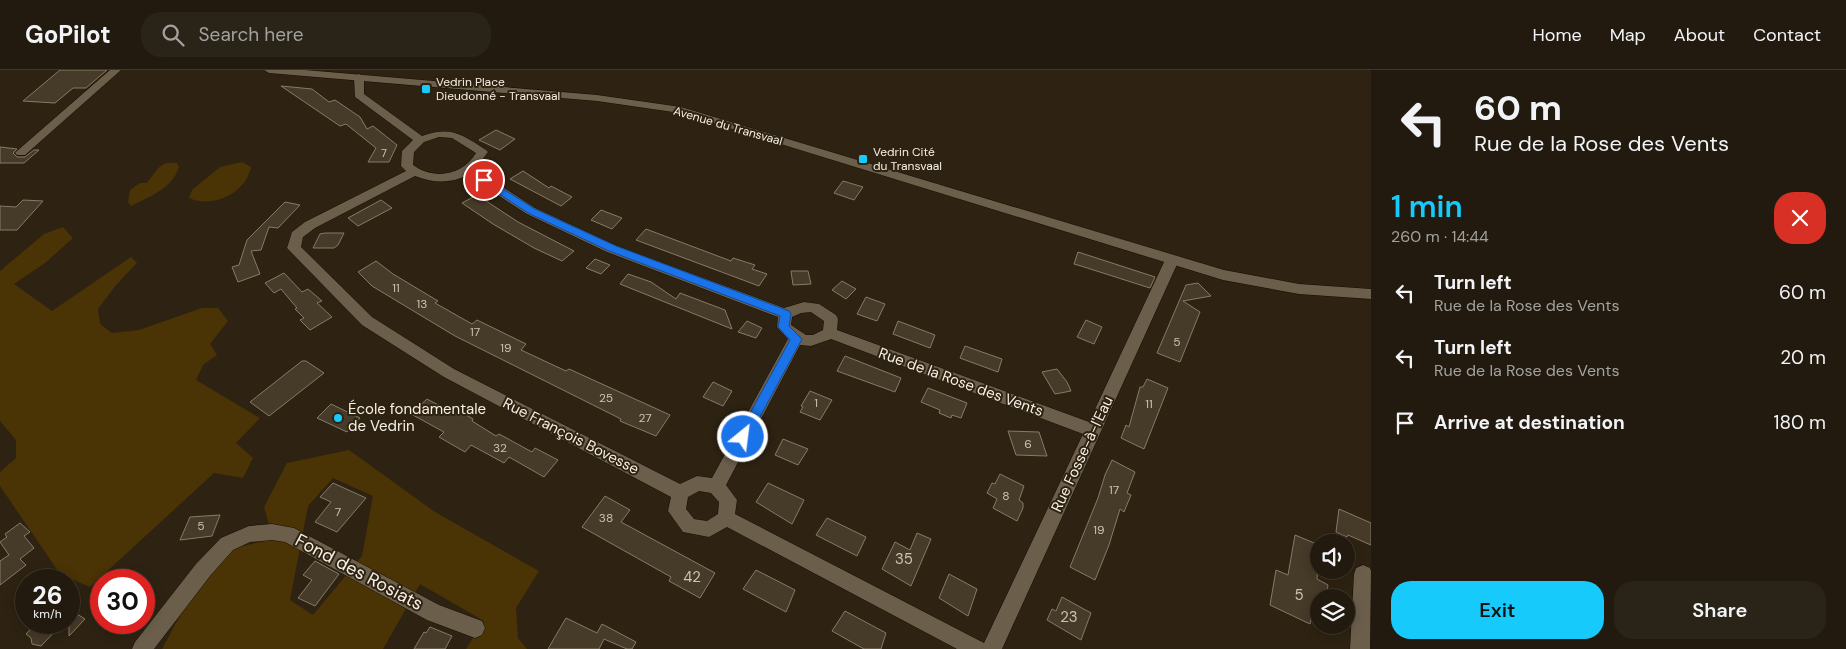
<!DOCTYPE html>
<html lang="en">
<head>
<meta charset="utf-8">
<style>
  :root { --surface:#221a0e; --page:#2a2317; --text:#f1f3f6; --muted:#a2a19e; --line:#3f382e; --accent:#16cafb }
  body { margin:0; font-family:"DM Sans",sans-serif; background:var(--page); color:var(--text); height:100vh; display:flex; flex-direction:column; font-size:19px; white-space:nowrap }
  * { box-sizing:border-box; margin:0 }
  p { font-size:16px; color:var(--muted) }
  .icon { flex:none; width:28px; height:28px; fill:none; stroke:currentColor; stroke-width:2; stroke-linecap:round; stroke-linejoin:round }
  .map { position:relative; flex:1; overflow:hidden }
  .side { display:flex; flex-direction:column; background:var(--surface); width:475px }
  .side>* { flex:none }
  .top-card { background:#221a0e; color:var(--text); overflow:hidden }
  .fabs { position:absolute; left:1310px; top:464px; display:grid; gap:10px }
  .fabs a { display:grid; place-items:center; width:45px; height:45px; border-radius:50%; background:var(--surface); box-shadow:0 2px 12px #0003,0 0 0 1px var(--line); font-size:25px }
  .speed { position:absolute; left:15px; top:499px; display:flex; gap:10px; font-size:25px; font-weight:700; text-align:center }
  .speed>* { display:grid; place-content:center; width:65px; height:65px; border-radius:50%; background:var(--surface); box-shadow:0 2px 12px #0003,0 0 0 1px var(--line); line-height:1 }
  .speed small { font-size:12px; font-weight:400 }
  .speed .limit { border:8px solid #d22; background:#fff; color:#111 }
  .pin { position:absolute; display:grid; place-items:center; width:42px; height:42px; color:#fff; margin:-21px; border:2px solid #fff; border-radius:50%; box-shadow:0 1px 5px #0007 }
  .me { position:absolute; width:55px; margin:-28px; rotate:29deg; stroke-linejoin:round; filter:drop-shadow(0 0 4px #0008) }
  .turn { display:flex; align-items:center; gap:18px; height:105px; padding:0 20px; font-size:22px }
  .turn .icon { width:65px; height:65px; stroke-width:2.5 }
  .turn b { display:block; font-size:35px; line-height:42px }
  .round { display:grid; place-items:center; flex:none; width:52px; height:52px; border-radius:20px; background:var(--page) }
  .summary { display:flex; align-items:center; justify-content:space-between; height:85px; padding:0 20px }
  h1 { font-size:30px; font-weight:600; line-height:38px; color:var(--accent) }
  .cta { display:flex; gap:10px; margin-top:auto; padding:10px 20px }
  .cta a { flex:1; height:58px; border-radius:20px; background:var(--accent); color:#111; font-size:20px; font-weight:600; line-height:58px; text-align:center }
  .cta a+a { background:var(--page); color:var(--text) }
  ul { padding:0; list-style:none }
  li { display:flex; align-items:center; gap:15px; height:65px; padding:0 20px }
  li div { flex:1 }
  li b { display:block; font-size:19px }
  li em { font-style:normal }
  header { display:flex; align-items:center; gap:30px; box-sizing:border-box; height:70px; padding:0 25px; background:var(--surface); border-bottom:1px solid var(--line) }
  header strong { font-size:24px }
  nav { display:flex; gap:28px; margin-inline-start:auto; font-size:18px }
  .search { width:350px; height:45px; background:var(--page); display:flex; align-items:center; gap:12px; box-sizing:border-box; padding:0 18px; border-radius:20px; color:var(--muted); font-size:19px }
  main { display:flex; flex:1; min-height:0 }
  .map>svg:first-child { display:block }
  .green { fill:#4a3304; fill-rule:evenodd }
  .building { fill:#463a28; stroke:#877b67 }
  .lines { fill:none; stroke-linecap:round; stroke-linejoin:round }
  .street-casing { stroke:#160c01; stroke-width:1 }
  .secondary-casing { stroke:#160c01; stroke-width:1 }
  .street { fill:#6b5f4c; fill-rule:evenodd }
  .secondary { fill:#6b5f4c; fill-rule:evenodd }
  .route { fill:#1a73e8; stroke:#114b97 }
  .poi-dot { fill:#16cafb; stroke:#2e2312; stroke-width:2 }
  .labels { text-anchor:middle; stroke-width:4; stroke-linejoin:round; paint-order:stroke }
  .far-number-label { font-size:11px; fill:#cac2b5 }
  .far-poi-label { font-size:12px; fill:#f6efe4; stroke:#2e2312; text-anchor:start }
  .far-street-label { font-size:12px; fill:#f6efe4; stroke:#2e2312 }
  .number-label { font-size:12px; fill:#cac2b5 }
  .street-label { font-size:15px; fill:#f6efe4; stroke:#2e2312 }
  .poi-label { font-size:15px; fill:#f6efe4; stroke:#2e2312; text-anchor:start }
  .near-number-label { font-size:15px; fill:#cac2b5 }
  .near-street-label { font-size:18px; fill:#f6efe4; stroke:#2e2312 }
</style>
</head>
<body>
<header>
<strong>GoPilot</strong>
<div class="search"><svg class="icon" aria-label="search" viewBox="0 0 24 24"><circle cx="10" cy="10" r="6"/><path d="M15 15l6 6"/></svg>Search here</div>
<nav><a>Home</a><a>Map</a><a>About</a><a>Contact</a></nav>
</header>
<main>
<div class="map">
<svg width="1371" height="579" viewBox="0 0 1371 579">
  <rect width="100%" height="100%" fill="#2e2312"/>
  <path class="green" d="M242 92 251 97C246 123 213 139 189 128L192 120 220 97Z
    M166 93H177L179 97C173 118 149 127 131 136L128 132 130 120 140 113H147L158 98Z
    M63 157 73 168 45 193 14 214 52 241 131 187 137 193 116 215 98 239 100 254 112 263 139 260 202 238H218L228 251 210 274 217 285 203 295 196 310 260 348 236 373 253 388 243 408 214 403 90 517 60 504 0 416V402L16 388V370L0 351V201L44 164Z
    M349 380 435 442 539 501 516 538 518 568 527 579H466L484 551 420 514 383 579H162L190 527 234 478 273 469 264 437 287 393ZM333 408 373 426 362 486 313 545 290 530 308 436Z"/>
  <path class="building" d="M60 0H107L86 18H73L55 33 23 31Z
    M281 16 312 19 329 32 335 30 360 47 367 59 373 56 397 75 389 92H368L376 78 346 54 340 56Z
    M496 60 515 69 500 80 479 70Z
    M0 77 17 79 13 83 17 87H25L34 80H39L24 93H0Z
    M523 101 549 118 551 116 572 127 561 136 510 109Z
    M843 111 863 117 854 130 834 123Z
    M477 125 518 152 574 181 562 191 534 178 493 154 462 133Z
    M23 130 43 131 17 160H0V136L16 137Z
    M381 130 392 138 358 156 348 148Z
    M285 132 300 135 278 158 269 157 261 180 251 181 260 204 238 212 232 197 239 195 247 170Z
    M601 140 622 148 612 159 591 150Z
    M646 159 731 191 733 188 755 195 752 199 767 204 759 216 636 170Z
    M325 163H344L338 175 334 178H313L320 164Z
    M1078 182 1115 194 1155 207 1150 218 1081 196 1074 194Z
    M595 189 610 195 601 204 586 198Z
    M376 191 393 204 438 231 435 233 472 254 477 250 526 274 521 280 566 301 569 299 670 345 656 366 620 351 621 349 455 266 372 216 358 202Z
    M791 201H808L811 214 793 215Z
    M284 203 302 222 308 219 322 231 317 233 332 247 310 260 300 250 304 248 295 239 297 238 281 219 274 223 265 213Z
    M628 204 651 212 676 229 680 223 725 240 732 259 620 214Z
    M842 211 856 219 846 229 832 220Z
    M1198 213 1211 226 1183 231 1200 242 1180 292 1157 283 1186 215Z
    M866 227 885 234 877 251 857 244Z
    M1086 250 1102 257 1094 274 1077 267Z
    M747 251 762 258 756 268 738 262Z
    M898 251 935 265 930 278 893 264Z
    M965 276 1002 289 998 302 960 288Z
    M845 286 901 308 895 322 837 301Z
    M302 291H306L324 303 269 346 250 332Z
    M1057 299 1067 312 1071 321 1055 324 1042 302Z
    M1147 309 1168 318 1144 379 1121 368 1126 355 1129 357 1140 317H1143Z
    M713 312 732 321 723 336 703 327Z
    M928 318 967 333 961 348 952 345 951 348 939 343 940 340 921 332Z
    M810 321 832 330 820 350 800 342 803 337 801 336Z
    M427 329 459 346 463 343 473 349 472 351 496 366 499 364 532 382 535 378 558 390 544 407 509 387 504 393 471 375 465 382 439 367 444 362 411 344Z
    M331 334 360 348 347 362 317 348Z
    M1008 361 1039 362 1047 386 1016 385Z
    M783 369 808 379 798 395 775 385Z
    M1112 390 1135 402 1127 423 1131 425 1124 442 1120 439 1109 475 1095 510 1070 497 1098 428 1105 405Z
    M1000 404 1024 416 1019 430 1023 433V438L1017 451 993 438 997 429 987 423 992 413 995 414Z
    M333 413 366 428 337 462 315 452 331 432 320 427Z
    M768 413 804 430 792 454 756 432Z
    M605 426 630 440 621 452 715 503 700 528 669 511 671 507 582 457Z
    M1339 439 1371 453V475L1348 465 1347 467 1336 462Z
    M220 445 212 466 180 470 190 447Z
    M827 448 866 467 857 486 816 465Z
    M20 453 30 462 24 466 34 478 20 489 26 495 0 515V491L9 485 0 472 7 467 5 464Z
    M917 463 931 469 911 516 882 499 895 472 910 480Z
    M1295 465 1319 475 1317 509 1328 515 1326 528H1315L1310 554 1270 535 1276 500 1288 505Z
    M315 491 339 504 315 536 298 528 312 510 303 505Z
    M756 500 795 520 786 542 743 519Z
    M949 504 977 519 968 546 939 528Z
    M1062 527 1091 543 1081 570 1047 550 1052 539 1056 541Z
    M69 539 85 549 69 566Z
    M845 541 886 563 881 579H864L832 561Z
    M566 548 597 563 602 554 636 572 632 579H627L604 569 599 579H548Z
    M37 552H64L41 576 32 574 31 568 26 564Z
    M430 557 452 566 445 579H414L424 562 426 563Z"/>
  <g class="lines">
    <defs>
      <path id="street" d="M110 0H121L25 85H17L15 83 17 81Z
        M359 4 364 7V24L422 66C451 56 461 64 486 80L488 82 475 99 535 138 617 176 784 238 804 232 819 234 836 245 838 249 837 260 1089 352 1165 190 1167 187H1177L1179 190 1002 579H957L727 457 709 467 683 462 668 441 671 427 444 307 362 255 287 178 292 162 305 152 406 101 401 96 402 81 413 70 355 27 354 7ZM439 67 452 68 476 83C462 106 434 110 413 95L414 82 424 72ZM467 105 527 144 607 182 778 247 777 257 788 269 712 408 697 406 680 414 454 299 372 247 301 177 303 167 315 158 415 106C432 113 451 114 467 105ZM811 242 824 251 823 260 813 265H806L791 255 792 247 801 243ZM831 269 1083 364 984 573 735 444 737 430 726 415 800 275 811 276ZM699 421 711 423 719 432 718 444 707 451 694 449 686 439 688 427Z
        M272 454 294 458 439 535 482 551 485 558 482 565 475 568 427 550 285 472 272 470 250 472 233 480 210 506 154 579H132L135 572 196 494 221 468 249 456Z
        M1363 495 1370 498 1371 501 1370 579H1350L1354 504 1356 498Z"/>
      <path id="secondary" d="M264 0H305L597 25 681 37 1224 200 1299 214 1371 219V229L1299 224 1223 210 680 43 597 31 269 3Z"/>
    </defs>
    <use href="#street" class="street-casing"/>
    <use href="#secondary" class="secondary-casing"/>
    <use href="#street" class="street"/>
    <use href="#secondary" class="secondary"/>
  </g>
  <path class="route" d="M484 107 535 139 616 176 789 241 791 244 789 256 802 269 747 371 743 372 739 371 737 367 790 270 778 257 780 246 609 181 528 143 481 112 479 110Z"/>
  <g class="poi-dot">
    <rect x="421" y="14" width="10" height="10" rx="2.5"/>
    <rect x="858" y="84" width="10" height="10" rx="2.5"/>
    <circle cx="338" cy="348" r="5"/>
  </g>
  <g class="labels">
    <g class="far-number-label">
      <text x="384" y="87">7</text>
    </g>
    <g class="far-poi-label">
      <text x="436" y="16">Vedrin Place<tspan x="436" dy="14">Dieudonné - Transvaal</tspan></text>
      <text x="873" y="86">Vedrin Cité<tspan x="873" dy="14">du Transvaal</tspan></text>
    </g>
    <g class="far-street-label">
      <text transform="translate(728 56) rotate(16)" y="4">Avenue du Transvaal</text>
    </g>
    <g class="number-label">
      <text x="396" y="222">11</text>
      <text x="422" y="238">13</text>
      <text x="475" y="266">17</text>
      <text x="1177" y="276">5</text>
      <text x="506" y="282">19</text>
      <text x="606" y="332">25</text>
      <text x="816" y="337">1</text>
      <text x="1149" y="338">11</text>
      <text x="645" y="352">27</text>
      <text x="1028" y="378">6</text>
      <text x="500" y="382">32</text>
      <text x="1114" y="424">17</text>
      <text x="1006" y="430">8</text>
      <text x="338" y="446">7</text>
      <text x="606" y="452">38</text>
      <text x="201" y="460">5</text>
      <text x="1099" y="464">19</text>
    </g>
    <g class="street-label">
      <text transform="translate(961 312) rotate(20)" y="5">Rue de la Rose des Vents</text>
      <text transform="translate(571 366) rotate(27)" y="5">Rue François Bovesse</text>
      <text transform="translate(1082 384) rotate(-65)" y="5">Rue Fosse-à-l'Eau</text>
    </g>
    <g class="poi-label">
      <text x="348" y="344">École fondamentale<tspan x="348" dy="17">de Vedrin</tspan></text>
    </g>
    <g class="near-number-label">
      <text x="904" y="494">35</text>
      <text x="692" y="512">42</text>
      <text x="1299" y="530">5</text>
      <text x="1069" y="552">23</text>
    </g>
    <g class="near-street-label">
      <text transform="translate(359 502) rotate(28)" y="6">Fond des Rosiats</text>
    </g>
  </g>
</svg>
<div class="fabs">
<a><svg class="icon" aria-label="sound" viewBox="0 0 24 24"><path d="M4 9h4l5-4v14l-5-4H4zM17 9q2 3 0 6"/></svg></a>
<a><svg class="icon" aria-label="layers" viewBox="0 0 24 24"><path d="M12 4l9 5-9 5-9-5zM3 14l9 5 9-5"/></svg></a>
</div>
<div class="speed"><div>26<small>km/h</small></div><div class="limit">30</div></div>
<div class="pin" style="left:484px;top:110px;background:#d93025"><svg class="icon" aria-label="arrive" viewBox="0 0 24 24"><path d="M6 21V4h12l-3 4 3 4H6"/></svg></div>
<svg class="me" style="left:743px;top:367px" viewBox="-20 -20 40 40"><circle r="17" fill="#1a73e8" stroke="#fff" stroke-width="3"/><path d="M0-11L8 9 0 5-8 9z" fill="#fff"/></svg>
</div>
<section class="side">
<div class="top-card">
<div class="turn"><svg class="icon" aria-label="left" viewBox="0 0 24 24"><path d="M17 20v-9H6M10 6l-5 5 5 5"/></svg><div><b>60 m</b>Rue de la Rose des Vents</div></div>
</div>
<div class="summary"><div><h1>1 min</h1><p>260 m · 14:44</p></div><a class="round" style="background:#d93025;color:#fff"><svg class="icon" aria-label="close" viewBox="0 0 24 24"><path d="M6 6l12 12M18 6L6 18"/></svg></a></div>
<ul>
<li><svg class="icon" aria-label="left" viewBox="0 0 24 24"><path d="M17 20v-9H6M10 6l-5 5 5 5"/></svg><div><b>Turn left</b><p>Rue de la Rose des Vents</p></div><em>60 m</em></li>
<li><svg class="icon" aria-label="left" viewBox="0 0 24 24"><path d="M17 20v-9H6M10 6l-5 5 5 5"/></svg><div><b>Turn left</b><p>Rue de la Rose des Vents</p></div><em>20 m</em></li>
<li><svg class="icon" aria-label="arrive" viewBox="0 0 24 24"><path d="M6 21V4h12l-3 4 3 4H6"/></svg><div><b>Arrive at destination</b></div><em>180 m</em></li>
</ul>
<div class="cta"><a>Exit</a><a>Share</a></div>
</section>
</main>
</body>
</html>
